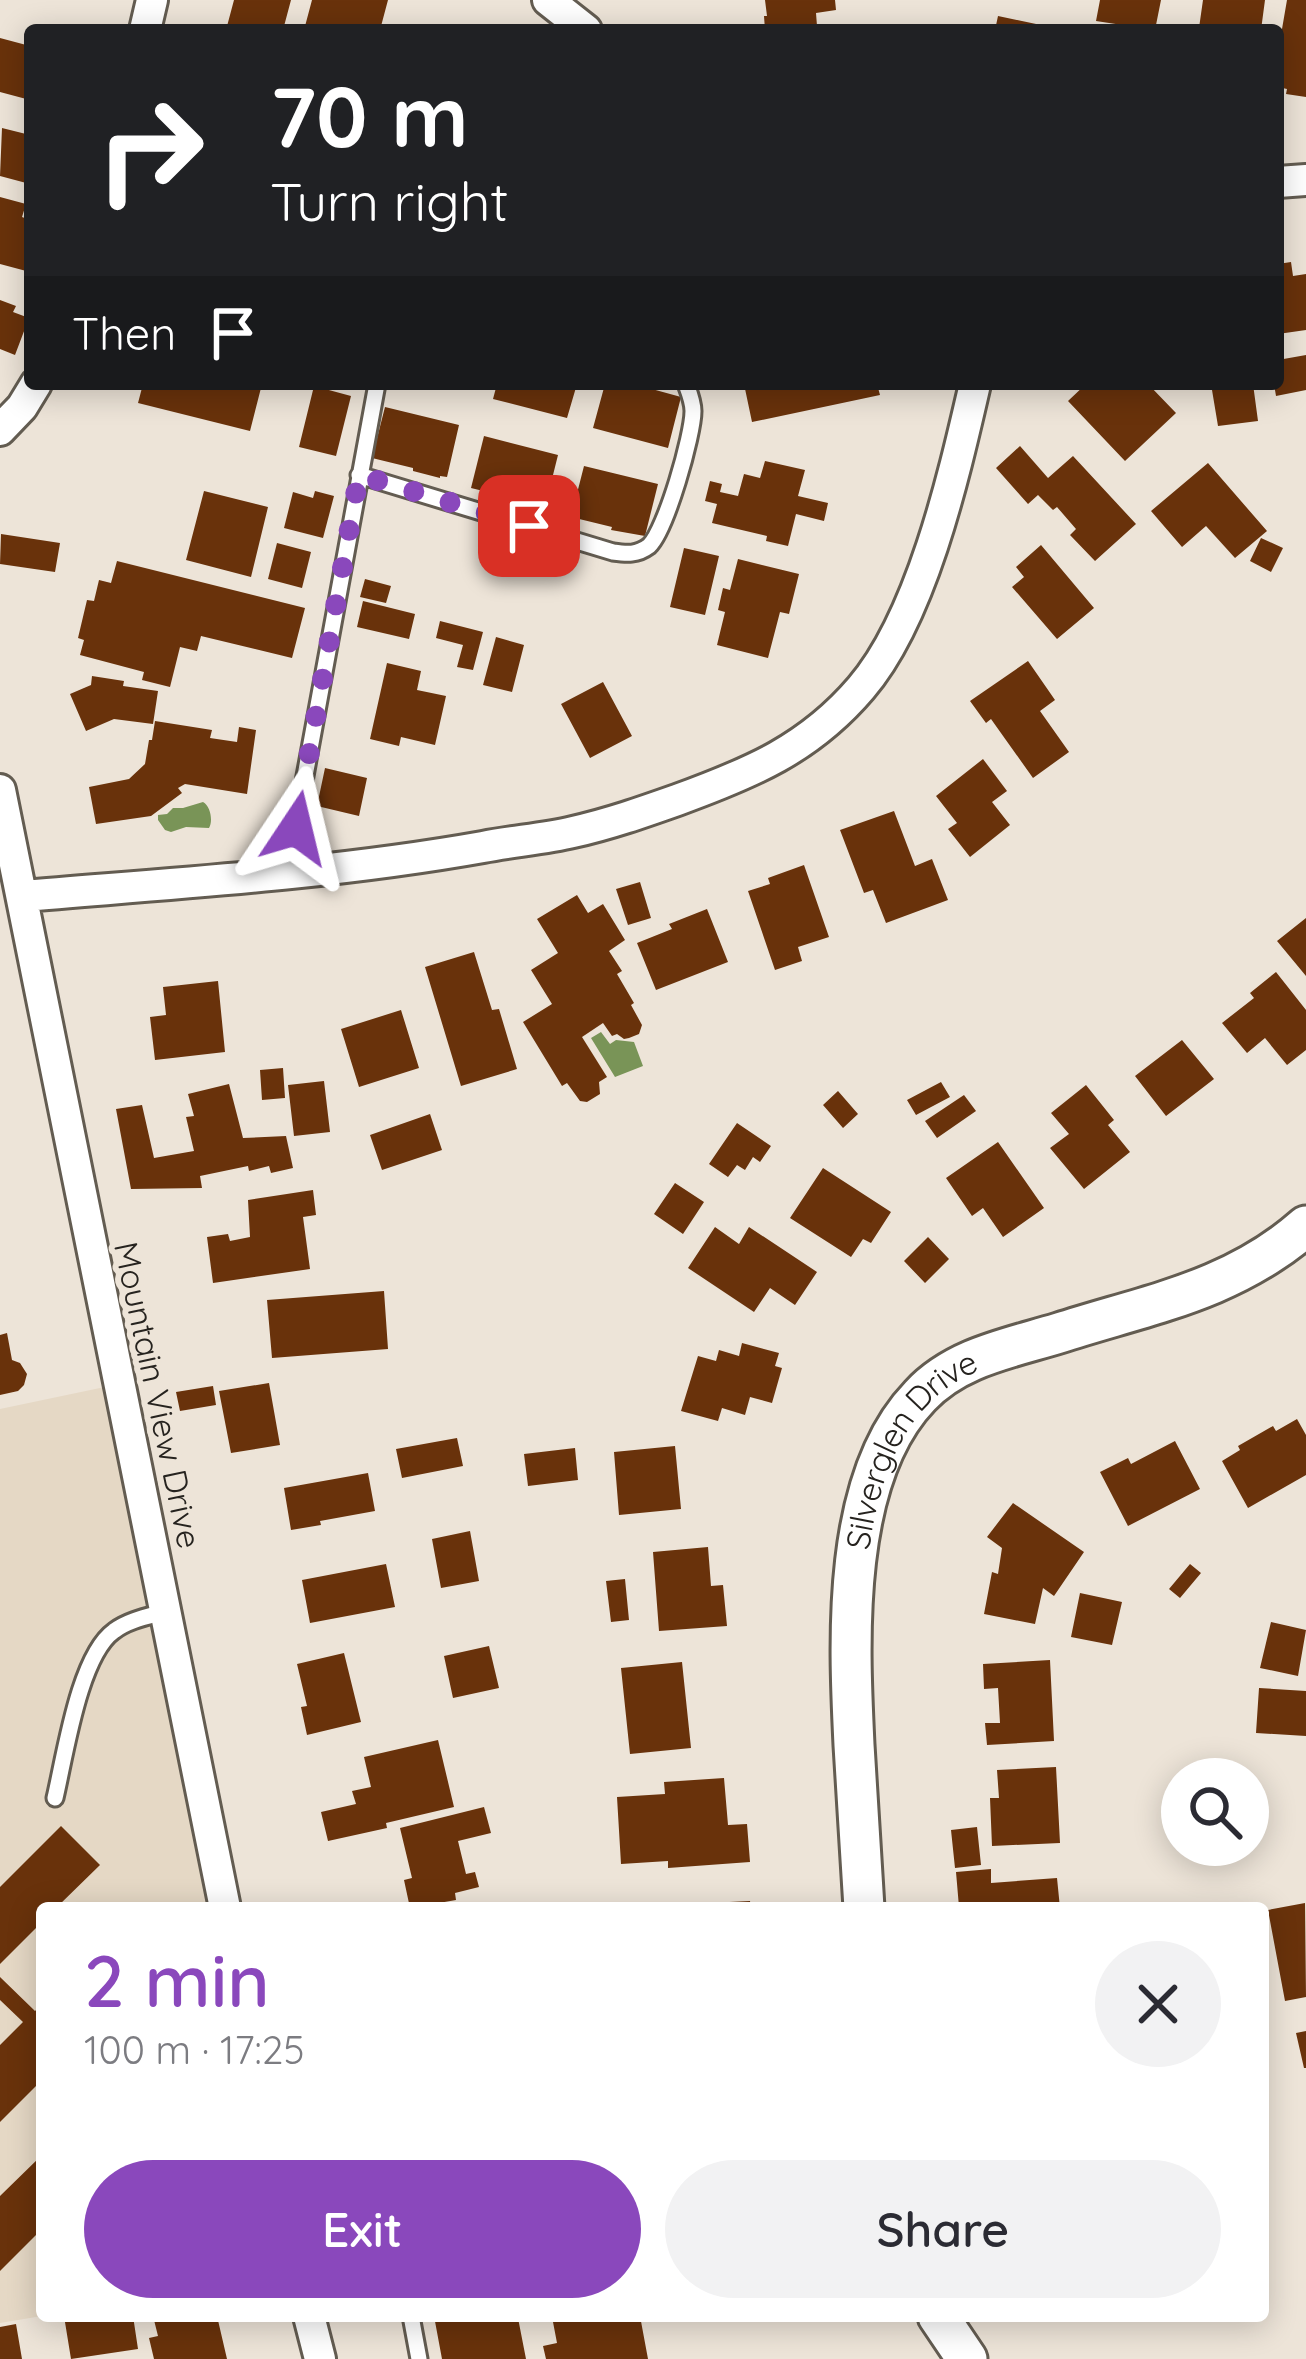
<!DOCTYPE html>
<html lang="en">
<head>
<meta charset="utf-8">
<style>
  :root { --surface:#fff; --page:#f2f2f3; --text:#2b2b33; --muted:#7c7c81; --accent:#8a48bc }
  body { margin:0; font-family:Quicksand,sans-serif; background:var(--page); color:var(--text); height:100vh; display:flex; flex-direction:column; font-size:45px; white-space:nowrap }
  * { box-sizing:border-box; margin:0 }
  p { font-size:39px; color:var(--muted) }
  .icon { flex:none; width:66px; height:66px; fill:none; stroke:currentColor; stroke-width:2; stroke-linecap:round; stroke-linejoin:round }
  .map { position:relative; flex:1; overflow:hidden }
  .side { position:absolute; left:36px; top:1902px; width:1233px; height:420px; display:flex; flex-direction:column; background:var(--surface); border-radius:12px; box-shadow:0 6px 30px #0003 }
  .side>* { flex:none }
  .guide { position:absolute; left:24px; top:24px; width:1260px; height:366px; border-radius:12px; box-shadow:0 6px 30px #0003; background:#202124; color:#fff; overflow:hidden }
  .tools { position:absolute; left:1161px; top:1758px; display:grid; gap:24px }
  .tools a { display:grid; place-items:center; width:108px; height:108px; border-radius:50%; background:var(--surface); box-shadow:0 6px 30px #0003; font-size:60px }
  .pin { position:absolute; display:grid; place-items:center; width:102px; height:102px; color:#fff; margin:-51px; border-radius:24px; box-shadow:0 6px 18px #0006 }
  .me { position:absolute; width:132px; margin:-66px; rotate:10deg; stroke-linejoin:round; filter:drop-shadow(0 0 9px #0008) }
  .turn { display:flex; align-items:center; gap:42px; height:252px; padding:0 48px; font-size:54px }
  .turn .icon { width:156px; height:156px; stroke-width:2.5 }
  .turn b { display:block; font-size:84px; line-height:102px }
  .then { display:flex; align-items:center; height:114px; padding:0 48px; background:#0003; gap:24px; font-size:45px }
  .round { display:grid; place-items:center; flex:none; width:126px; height:126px; border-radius:63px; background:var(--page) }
  .headline { display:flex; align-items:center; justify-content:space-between; height:204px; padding:0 48px }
  h1 { font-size:72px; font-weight:600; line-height:90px; color:var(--accent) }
  .primary-button { display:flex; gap:24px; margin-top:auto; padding:24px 48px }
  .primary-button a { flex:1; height:138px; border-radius:72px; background:var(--accent); color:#fff; font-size:48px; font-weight:600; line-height:138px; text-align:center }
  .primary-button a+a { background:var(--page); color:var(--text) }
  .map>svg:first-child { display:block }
  .built { fill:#e5d8c5 }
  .water { fill:#799457 }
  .building { fill:#69320b }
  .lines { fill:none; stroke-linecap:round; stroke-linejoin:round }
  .service-casing { stroke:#635c51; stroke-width:21 }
  .minor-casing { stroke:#635c51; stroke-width:36 }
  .tertiary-casing { stroke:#635c51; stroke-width:45 }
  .service { stroke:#fff; stroke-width:15 }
  .minor { stroke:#fff; stroke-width:30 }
  .tertiary { stroke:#fff; stroke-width:39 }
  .route { stroke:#8a48bc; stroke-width:21; stroke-dasharray:0 37.8 }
  .labels { text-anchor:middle; stroke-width:12; stroke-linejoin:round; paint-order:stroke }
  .street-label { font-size:33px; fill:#26231f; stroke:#ede4d8 }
</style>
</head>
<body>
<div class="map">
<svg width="1306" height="2359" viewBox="0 0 1306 2359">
  <rect width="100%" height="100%" fill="#ede4d8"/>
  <path class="built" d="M119 1384 227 1908H42V2316L0 2323V1409Z"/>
  <path class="water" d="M203 802C211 806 213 822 209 828L186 827 171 832 165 830 158 820V815L167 814 173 808H183Z
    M601 1032 610 1044 616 1040 634 1042 643 1066 615 1077 591 1038Z"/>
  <path class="building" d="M234 0H291L283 30H226Z
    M312 0H388L380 30H304Z
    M765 0H835L836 10 816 13 817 26 823 25 824 30H765L764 16H767Z
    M1100 0H1161L1155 30 1096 21Z
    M1203 0H1265L1261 30 1199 28Z
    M1287 0H1306V97L1286 94 1287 89 1278 87V28L1282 29Z
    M998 16 1055 28V30H995Z
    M0 38 30 46V100L0 92Z
    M2 128 30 135V184L0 176Z
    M0 197 26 204 22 217 30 220V272L0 264Z
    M1291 262 1293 276 1306 274V330L1278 334V264Z
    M0 300 16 306 13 312 29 318 15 355 0 349Z
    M1306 355V390L1276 396 1274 384H1278V360Z
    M143 384H262L250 431 138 403Z
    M497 384H577L567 418 493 399Z
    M605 384H641V386L681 397 668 448 593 428Z
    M744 384H877L880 395 752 422Z
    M1086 384H1148L1176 413 1125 461 1068 401Z
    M1253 384 1258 421 1218 426 1212 390Z
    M314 386 351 396 336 456 299 447Z
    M385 407 459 425 447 477 440 476V478L413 471V468L372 458Z
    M484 436 558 455 545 507 512 501V498L471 488Z
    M1020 446 1048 478 1073 456 1136 524 1095 561 1070 535 1076 529 1057 507 1053 510 1038 495 1028 504 996 468Z
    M765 461 805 470 798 496 828 503 824 521 796 514 788 546 766 541 767 536 712 523 717 504 705 501 710 481 722 484 720 492 738 496 744 474 760 478Z
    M1208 463 1267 531 1235 558 1206 526 1182 547 1151 511Z
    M584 466 658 484 645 536 611 530 612 527 571 517Z
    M204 491 268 507 251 577 186 560Z
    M315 491 334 496 323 538 284 528 293 492 313 498Z
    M1 534 60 543 55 572 0 564Z
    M1261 538 1283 548 1271 572 1250 561Z
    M277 543 311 552 302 588 268 579Z
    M1041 545 1094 608 1057 639 1012 587 1024 577 1016 567Z
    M684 548 719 556 705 615 670 607Z
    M738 559 799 574 789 614 780 612 768 658 717 645 725 612 718 610 723 588 730 590Z
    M117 561 305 608 292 658 201 636 197 651 180 647 170 687 142 680 144 672 80 655 84 640 78 638 87 600 94 601 99 580 111 583Z
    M365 579 391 586 386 603 360 597Z
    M363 601 415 614 409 639 357 627Z
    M440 621 483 632 473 670 457 667 463 645 436 638Z
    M496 637 524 645 512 692 483 685Z
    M1028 661 1055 700 1040 711 1069 752 1033 778 991 719 986 723 970 701Z
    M387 663 421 671 417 690 446 696 435 745 401 737 399 746 370 739Z
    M92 676 124 681 123 686 158 691 153 724 114 719 86 731 70 694 91 685Z
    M603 682 632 736 590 758 561 704Z
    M155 721 212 730 210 738 237 742 239 727 256 730 247 794 185 784 178 788 182 793 151 816 96 824 89 787 129 779 145 764 149 740H152Z
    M983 759 1007 791 992 802 1010 825 970 857 948 829 957 823 936 796Z
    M325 768 367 778 359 816 317 806Z
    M894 811 915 866 932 859 948 900 886 923 873 890 864 893 840 830Z
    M804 865 829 937 798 947 802 961 775 970 748 891 770 884 768 878Z
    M640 882 651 918 628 925 616 889Z
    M577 895 588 913 603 904 625 940 609 951 622 971 617 974 634 1003 631 1005 642 1025 639 1034 629 1038 624 1039 617 1034 612 1036 603 1023 582 1037 607 1077 599 1082 600 1094 587 1102 580 1101 567 1083 562 1086 523 1022 552 1004 531 970 558 953 537 919Z
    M707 909 728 962 656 990 637 943 672 929 669 924Z
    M1306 918V976L1277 941Z
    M474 952 492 1010 499 1009 517 1069 461 1086 425 967Z
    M1276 972 1306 1010V1050L1287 1065 1265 1038 1247 1053 1222 1023 1254 998 1250 993Z
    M218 981 225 1052 155 1060 150 1017 166 1015 163 987Z
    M401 1010 419 1068 359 1087 341 1029Z
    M1182 1040 1214 1079 1166 1116 1135 1076Z
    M283 1068 285 1098 262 1100 260 1070Z
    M324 1081 330 1132 294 1136 288 1085Z
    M941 1082 950 1097 916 1115 907 1100Z
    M229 1084 243 1138 286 1136 293 1168 271 1173 269 1166 249 1171 248 1166 200 1176 202 1188 131 1189 116 1109 142 1105 154 1158 194 1151 186 1117 194 1116 188 1094Z
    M1086 1085 1114 1120 1108 1125 1130 1152 1084 1189 1050 1148 1069 1134 1051 1113Z
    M838 1091 858 1114 843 1128 823 1105Z
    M964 1095 976 1111 937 1138 925 1121Z
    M430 1114 442 1150 382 1170 370 1135Z
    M737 1123 771 1146 760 1162 753 1157 745 1170 737 1165 728 1177 709 1164Z
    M998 1142 1044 1208 1003 1237 983 1208 972 1216 946 1178Z
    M823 1168 891 1212 871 1243 863 1239 851 1257 790 1218Z
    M675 1183 704 1202 683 1234 654 1214Z
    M313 1190 316 1215 303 1217 310 1269 213 1283 207 1237 228 1234 230 1241 250 1237 248 1200Z
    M715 1227 739 1244 749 1227 817 1272 795 1305 770 1288 754 1312 688 1268Z
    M928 1237 949 1259 925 1283 904 1261Z
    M384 1291 388 1349 272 1358 267 1300Z
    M7 1333 12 1360 20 1363 27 1374 24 1385 18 1391 0 1395V1335Z
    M742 1343 779 1353 775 1366 782 1368 772 1403 750 1397 745 1415 722 1408 718 1421 681 1411 698 1356 716 1361 719 1350 739 1356Z
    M269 1383 280 1445 231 1453 219 1391Z
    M213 1386 216 1405 180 1411 176 1392Z
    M1297 1419 1306 1435V1475L1248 1508 1222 1461 1240 1450 1238 1446 1273 1426 1276 1431Z
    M457 1438 463 1466 402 1478 396 1449Z
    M1175 1441 1200 1489 1128 1526 1100 1472 1128 1458 1131 1464Z
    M675 1446 681 1509 619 1515 614 1452Z
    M575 1448 578 1480 528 1486 524 1454Z
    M368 1473 375 1511 320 1521 321 1525 291 1530 284 1488Z
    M1013 1503 1084 1552 1054 1596 1043 1588 1035 1624 984 1614 992 1572 998 1574 1002 1548 987 1537Z
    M470 1531 479 1581 441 1588 432 1539Z
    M708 1547 711 1586 723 1585 727 1626 659 1631 653 1552Z
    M386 1564 395 1607 310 1623 302 1580Z
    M1190 1564 1201 1573 1180 1598 1169 1589Z
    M625 1579 629 1620 611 1622 606 1581Z
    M1080 1593 1122 1602 1112 1645 1071 1637Z
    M1271 1622 1306 1630 1298 1676 1260 1668Z
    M489 1646 499 1688 453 1698 444 1656Z
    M344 1653 361 1722 307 1735 301 1707 307 1706 297 1664Z
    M1050 1660 1054 1741 987 1745 985 1723H1000L998 1688 984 1689 983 1664Z
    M682 1662 691 1748 630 1754 621 1668Z
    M1259 1688 1306 1691V1736L1256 1733Z
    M438 1740 454 1807 386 1823 387 1828 328 1841 321 1812 356 1804 352 1791 371 1787 364 1757Z
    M1056 1767 1060 1843 992 1846 990 1798H999L997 1770Z
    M724 1778 728 1825 747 1824 750 1862 668 1868V1861L621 1864 617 1797 665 1794 664 1782Z
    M484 1807 491 1833 458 1841 466 1874 475 1872 479 1887 455 1893 456 1900 410 1908 404 1880 412 1878 400 1828Z
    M61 1826 100 1865 56 1908H42V1922L0 1964V1887Z
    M977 1827 981 1865 955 1868 951 1830Z
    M991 1869V1883L1057 1878 1060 1908H997V1904L959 1907 956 1872Z
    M750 1901 751 1908H689L688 1904Z
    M1305 1903 1306 1997 1285 2001 1268 1910Z
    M0 1977 35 2011 42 2004V2080L0 2122V2045L23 2022 0 2000Z
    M1306 2031V2068H1304L1296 2033Z
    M42 2155V2229L0 2271V2196Z
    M64 2316H133L138 2349 71 2359Z
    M153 2316H217L227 2359H154L149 2338 158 2336Z
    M434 2316H498L499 2322 518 2318 526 2359H442Z
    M584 2316H640L648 2359H546L543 2346 557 2343 553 2322Z
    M16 2324 22 2359H0V2327Z"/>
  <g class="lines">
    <defs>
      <path id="service" d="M359 475 613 552C627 554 637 555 649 546 666 530 693 435 693 411 693 402 689 392 686 384
        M287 874 377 384
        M55 1798C65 1756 79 1656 114 1631 128 1620 150 1616 167 1611
        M411 2316 419 2359"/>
      <path id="minor" d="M548 0 586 30
        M145 30 152 0
        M1278 182 1306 180
        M0 430 22 407 36 384
        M0 790 225 1908
        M23 896C177 883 331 874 483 847 513 841 544 839 573 832 609 824 643 812 677 800 751 773 809 749 861 688 922 617 954 475 975 384
        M309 2316 320 2359"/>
      <g id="tertiary">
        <path id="s1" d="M864 1908C861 1854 857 1799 854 1745 849 1640 841 1478 920 1396 956 1357 1010 1348 1059 1333 1149 1304 1232 1291 1306 1226"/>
        <path d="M938 2316 967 2359"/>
      </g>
    </defs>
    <use href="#service" class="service-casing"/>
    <use href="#minor" class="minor-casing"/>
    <use href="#tertiary" class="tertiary-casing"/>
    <use href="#service" class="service"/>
    <use href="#minor" class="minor"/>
    <use href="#tertiary" class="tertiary"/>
  </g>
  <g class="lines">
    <path class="route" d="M296 828 359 475 529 526"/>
  </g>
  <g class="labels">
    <g class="street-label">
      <text transform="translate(158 1395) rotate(78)" y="12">Mountain View Drive</text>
      <text dy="12" stroke="none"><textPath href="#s1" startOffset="477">Silverglen Drive</textPath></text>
    </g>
  </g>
</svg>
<div class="tools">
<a><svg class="icon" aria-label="search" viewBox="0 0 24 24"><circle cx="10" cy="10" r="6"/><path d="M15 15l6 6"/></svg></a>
</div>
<div class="pin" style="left:529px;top:526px;background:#d93025"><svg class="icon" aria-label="arrive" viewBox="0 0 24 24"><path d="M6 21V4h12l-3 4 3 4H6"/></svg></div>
<svg class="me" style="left:296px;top:828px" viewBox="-20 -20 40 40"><path d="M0-17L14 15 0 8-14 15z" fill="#8a48bc" stroke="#fff" stroke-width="4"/></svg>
<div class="guide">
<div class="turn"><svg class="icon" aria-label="right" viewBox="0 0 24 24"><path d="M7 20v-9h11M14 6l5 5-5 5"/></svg><div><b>70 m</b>Turn right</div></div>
<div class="then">Then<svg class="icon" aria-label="arrive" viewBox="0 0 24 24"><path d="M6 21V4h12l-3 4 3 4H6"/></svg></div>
</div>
<section class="side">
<div class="headline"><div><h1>2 min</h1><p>100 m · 17:25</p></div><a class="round"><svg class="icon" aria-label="close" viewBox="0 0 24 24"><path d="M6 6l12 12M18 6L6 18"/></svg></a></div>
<div class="primary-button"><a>Exit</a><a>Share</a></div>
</section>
</div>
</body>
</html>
